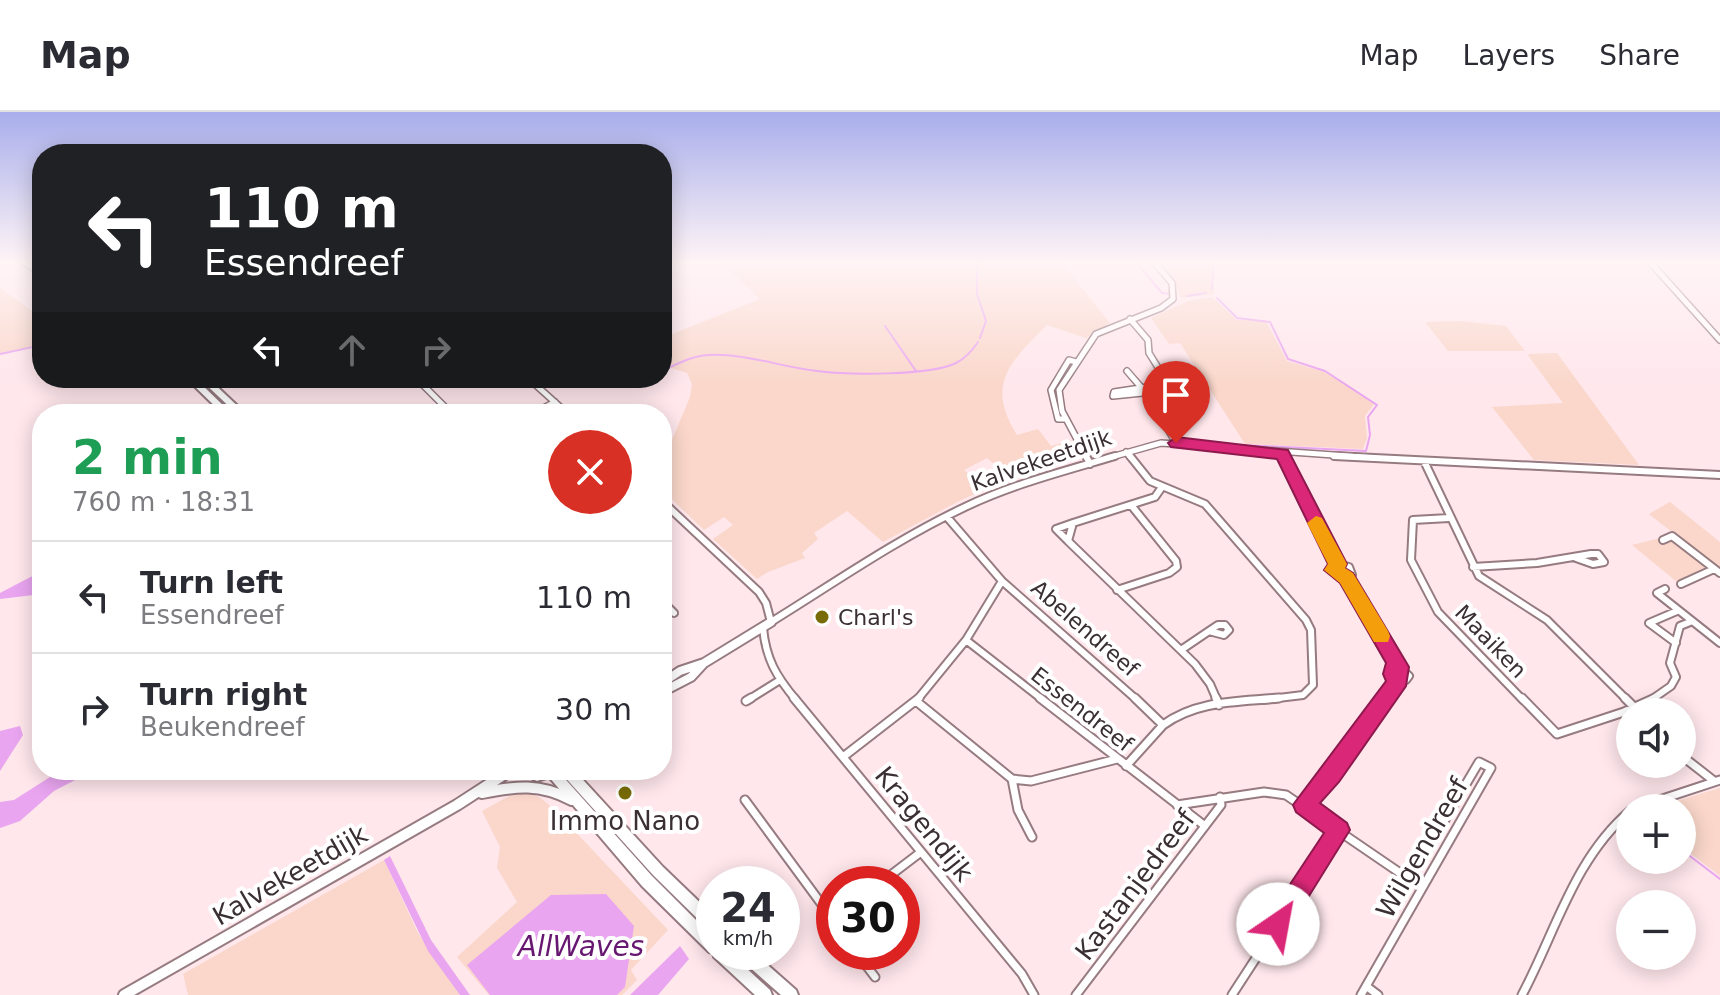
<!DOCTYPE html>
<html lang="en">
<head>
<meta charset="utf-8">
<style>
  :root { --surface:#fff; --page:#f7f7f7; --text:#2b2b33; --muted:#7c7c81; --line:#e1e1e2 }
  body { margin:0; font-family:"DejaVu Sans",sans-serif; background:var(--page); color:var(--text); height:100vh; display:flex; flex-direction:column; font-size:30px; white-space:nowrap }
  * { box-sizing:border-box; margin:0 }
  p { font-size:26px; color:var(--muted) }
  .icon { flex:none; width:44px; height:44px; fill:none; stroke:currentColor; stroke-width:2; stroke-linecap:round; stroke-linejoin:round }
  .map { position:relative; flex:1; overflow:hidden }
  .drawer { position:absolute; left:32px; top:292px; width:640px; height:376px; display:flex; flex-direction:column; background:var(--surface); border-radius:32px; box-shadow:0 4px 20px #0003 }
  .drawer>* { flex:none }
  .banner { position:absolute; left:32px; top:32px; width:640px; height:244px; border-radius:32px; box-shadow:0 4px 20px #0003; background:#202124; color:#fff; overflow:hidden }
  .controls { position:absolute; left:1616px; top:586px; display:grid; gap:16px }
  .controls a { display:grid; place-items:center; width:80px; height:80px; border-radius:50%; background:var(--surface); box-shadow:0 4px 20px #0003; font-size:40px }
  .speed { position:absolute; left:696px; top:754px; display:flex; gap:16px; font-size:40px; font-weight:700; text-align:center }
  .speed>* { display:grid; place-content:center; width:104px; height:104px; border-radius:50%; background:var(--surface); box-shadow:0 4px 20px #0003; line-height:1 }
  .speed small { font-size:20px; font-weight:400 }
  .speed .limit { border:12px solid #d22; background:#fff; color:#111 }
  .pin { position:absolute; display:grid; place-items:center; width:68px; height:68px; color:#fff; margin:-82px -34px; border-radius:50% 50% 50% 0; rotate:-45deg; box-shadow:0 0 8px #0007 }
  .pin .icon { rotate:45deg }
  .me { position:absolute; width:88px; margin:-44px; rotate:33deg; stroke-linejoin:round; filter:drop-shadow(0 0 6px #0008) }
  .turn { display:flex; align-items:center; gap:28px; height:168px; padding:0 40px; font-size:36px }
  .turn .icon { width:104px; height:104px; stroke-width:2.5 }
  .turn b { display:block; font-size:56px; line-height:68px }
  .lanes { display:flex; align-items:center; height:76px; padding:0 40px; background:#0003; justify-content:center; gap:40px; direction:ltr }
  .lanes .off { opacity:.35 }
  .round { display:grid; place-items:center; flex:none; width:84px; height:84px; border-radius:42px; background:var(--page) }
  .summary { display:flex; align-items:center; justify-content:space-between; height:136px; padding:0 40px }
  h1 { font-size:48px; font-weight:700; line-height:60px; color:#1e9e55 }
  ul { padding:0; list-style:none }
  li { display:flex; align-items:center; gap:24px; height:112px; padding:0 40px; border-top:2px solid var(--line) }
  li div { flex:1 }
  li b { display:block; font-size:30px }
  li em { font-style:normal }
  header { display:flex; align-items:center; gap:48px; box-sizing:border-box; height:112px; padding:0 40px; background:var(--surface); border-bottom:2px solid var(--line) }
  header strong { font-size:38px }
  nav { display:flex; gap:44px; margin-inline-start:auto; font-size:28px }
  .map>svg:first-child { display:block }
  .green { fill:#fad7ca }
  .water { fill:#e9a5f0 }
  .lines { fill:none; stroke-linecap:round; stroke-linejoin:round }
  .stream { stroke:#e9a5f0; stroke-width:2 }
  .minor-far2-casing { stroke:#967b81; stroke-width:8 }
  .minor-far1-casing { stroke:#967b81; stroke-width:10 }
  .minor-casing { stroke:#967b81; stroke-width:11 }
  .tertiary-far1-casing { stroke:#967b81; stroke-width:12 }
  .tertiary-casing { stroke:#967b81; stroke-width:14 }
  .primary-casing { stroke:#967b81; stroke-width:4 }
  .minor-far2 { stroke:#fff; stroke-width:5 }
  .minor-far1 { stroke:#fff; stroke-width:6 }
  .minor { stroke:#fff; stroke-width:7 }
  .tertiary-far1 { stroke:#fff; stroke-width:8 }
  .tertiary { stroke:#fff; stroke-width:10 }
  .primary { fill:#fff; fill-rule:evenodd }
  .route { fill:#db2777; stroke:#8e194d; stroke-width:2 }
  .slow { fill:#f59e0b }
  .poi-dot { fill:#796c07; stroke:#fff; stroke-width:3 }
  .labels { text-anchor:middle; stroke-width:8; stroke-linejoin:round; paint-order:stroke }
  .street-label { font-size:22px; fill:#3a2f32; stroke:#fff }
  .poi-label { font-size:22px; fill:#3a2f32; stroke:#fff; text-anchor:start }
  .near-poi-label { font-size:26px; fill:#3a2f32; stroke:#fff }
  .near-street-label { font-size:26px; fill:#3a2f32; stroke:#fff }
  .near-water-label { font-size:28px; font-style:italic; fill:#671671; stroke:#fff }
</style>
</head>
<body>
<header>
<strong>Map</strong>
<nav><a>Map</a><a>Layers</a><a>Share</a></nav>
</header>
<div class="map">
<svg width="1720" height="883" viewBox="0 0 1720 883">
  <rect width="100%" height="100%" fill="#ffe7ec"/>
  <path class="green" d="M720 149H976V182L985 205 977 177 978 149H1060L1110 211 1086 226 1047 213C1010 250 985 272 1017 323L1038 317 1051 334 1073 328 1081 344 1012 367 987 346 964 358C973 367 985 365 993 374L959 389 883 430 847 399 814 421 818 427 802 441 805 446 768 460 757 467 713 427 733 413 724 405 704 418 662 378V340L671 330 690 285 692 272 687 261 671 256 693 244 662 258V226L760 187Z
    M1157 149H1210L1214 182 1181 186 1175 171Z
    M0 176 42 206V232L0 241Z
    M1212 185 1237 208 1266 209 1287 249 1325 260 1372 290 1374 292 1365 304 1367 326 1363 337 1245 332 1180 231 1169 232 1151 206 1188 189Z
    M1461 209 1506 214 1525 239H1448L1425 210Z
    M1557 241 1639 353 1534 348 1492 295 1563 291 1527 242Z
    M1670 390 1720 430V458L1649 402Z
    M1660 426 1676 431 1704 452V456L1677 470 1632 433Z
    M1720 676V764L1682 735V696H1653Z
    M527 681 539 685 552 695 668 818 631 858 637 868 622 883H489L457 845 517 790 497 756 500 735 482 699 509 684Z
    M384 748 418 821 460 883H188L183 862Z"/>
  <path class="water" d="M42 459V482L0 487V481Z
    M20 614 23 623 0 659V619Z
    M61 658H84L79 666 54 679 20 709 0 716V690L14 688Z
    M390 744 431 828 470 883H460L428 839 384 748Z
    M606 782 634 814 625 875 617 883H490L467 853 551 783Z
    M680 834 689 847 658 883H630Z"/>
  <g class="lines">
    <path class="stream" d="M977 149V182L986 209 980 226
      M1135 149 1162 181 1170 182
      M1212 177 1214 149
      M1187 184 1206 181
      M1217 186 1237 206 1270 210 1288 247 1325 259 1377 293 1368 305 1370 323 1366 339 1242 333
      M885 214 916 259
      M0 242 42 233
      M662 259C677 252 691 244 708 243 746 241 780 255 817 259 848 263 929 264 956 251 966 246 972 239 978 230
      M1682 738 1720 767"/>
    <defs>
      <path id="minor-far2" d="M1649 149 1720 228
        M1130 207 1148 228 1149 241 1172 278 1113 284 1114 280 1167 272
        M1127 259 1147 282 1176 331
        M528 266 568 302
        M424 274 452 302
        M532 302 555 290
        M1065 307H1058L1051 278 1069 248 1076 250
        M1126 340 1131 346
        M1283 342 1285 346
        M1087 346 1062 299 1059 278 1096 222 1161 196 1173 187 1172 171 1153 149
        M1108 346 1161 331 1376 346"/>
      <path id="minor-far1" d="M1086 344 1090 352
        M1130 344 1150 369 1205 392 1306 508 1311 518 1313 573 1303 583 1262 588
        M1284 344 1337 452
        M1334 344 1720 363
        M1424 349 1479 464 1547 508 1627 588
        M1162 375 1155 385 1073 411 1068 429 1195 552 1210 572 1217 588
        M662 389 759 480 766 491 771 510C834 471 897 427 965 395 1013 372 1065 359 1115 344
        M947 405 1002 469 1137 588
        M1449 406 1413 408 1411 448 1438 500 1523 588
        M1663 428 1672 424 1720 461
        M1068 429 1056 417 1073 411
        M1337 452 1349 455 1352 463 1341 465 1334 458Z
        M1473 455 1537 451 1591 442H1598L1604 450 1593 452 1576 446
        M1347 466 1399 555
        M1681 472 1714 457
        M1665 477 1657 481 1720 531
        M1117 478 1169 461 1177 455 1176 449 1131 393
        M662 489 674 501
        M1218 513H1225L1229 518 1224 523 1209 519Z
        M763 516C766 547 776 564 796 588
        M966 528 1043 588
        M1676 531 1649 511 1677 499
        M1181 538 1209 519
        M1399 555 1409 564 1406 568H1398L1393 557Z
        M748 588 780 568
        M917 588 966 528 1002 469
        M1384 588 1398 568
        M1651 588 1671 574 1676 565 1670 551 1680 514 1690 510"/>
      <path id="minor" d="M794 586 1022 862 1034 883
        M1040 586 1205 714
        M1216 586 1219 593
        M1522 586 1557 622 1624 600 1655 586
        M1625 586 1639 600
        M746 589 751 586
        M916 589 1012 667 1031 669 1117 647
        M1163 613C1197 588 1238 590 1279 586
        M1682 644 1714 669
        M843 645 919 586
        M1126 654 1163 613 1135 586
        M1012 667 1018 698 1032 725
        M745 688 834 809
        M1177 693 1264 680 1286 683 1422 776
        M1304 693 1331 663 1386 586
        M1635 696 1720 668
        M879 772 921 740
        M856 840 875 865
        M1366 874 1378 883
        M1076 883 1221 693 1220 685
        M1232 883 1339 718
        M1361 883 1491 656 1479 650 1410 767
        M1522 883C1556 819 1574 747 1630 699"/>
      <path id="tertiary-far1" d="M662 571 680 559 704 551 771 510
        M662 580 691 565 703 552"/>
      <path id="tertiary" d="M482 681C516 674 540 671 572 688
        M124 883 457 693 511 658"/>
      <path id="primary" d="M18 149H27L42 159V164Z
        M31 149 42 150V155Z
        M186 266H195L232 302H223Z
        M199 266H208L246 302H237Z
        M520 658H560L559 660 652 764 714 826V840H729L770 878 772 883H755L714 845 713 841 709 840 642 774 549 665 537 669 522 662Z
        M560 658H574L663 755 714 804V820L709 818 653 763 562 662Z
        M736 840H753L796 878 798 883H781L738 845Z"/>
    </defs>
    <use href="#minor-far2" class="minor-far2-casing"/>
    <use href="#minor-far1" class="minor-far1-casing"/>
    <use href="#minor" class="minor-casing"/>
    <use href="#tertiary-far1" class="tertiary-far1-casing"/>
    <use href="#tertiary" class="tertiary-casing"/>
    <use href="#primary" class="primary-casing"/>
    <use href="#minor-far2" class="minor-far2"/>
    <use href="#minor-far1" class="minor-far1"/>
    <use href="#minor" class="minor"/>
    <use href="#tertiary-far1" class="tertiary-far1"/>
    <use href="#tertiary" class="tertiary"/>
    <use href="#primary" class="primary"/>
  </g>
  <linearGradient id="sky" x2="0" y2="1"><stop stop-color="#a8aeeb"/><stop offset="0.55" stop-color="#fff4f6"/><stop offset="1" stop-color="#fff4f6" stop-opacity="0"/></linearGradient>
  <rect width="1720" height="273" fill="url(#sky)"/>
  <path class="route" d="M1176 325 1288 338 1347 452 1345 456 1353 461 1409 555 1406 574 1339 670 1320 691 1347 711 1350 718 1286 821 1278 824 1269 821 1266 812 1269 804 1324 721 1296 700 1293 693 1386 569 1383 562 1386 551 1340 471 1324 458 1328 452 1277 347 1171 335 1168 331Z"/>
  <path class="slow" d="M1316 404 1322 406 1347 452 1345 456 1353 461 1388 519 1390 524 1388 530H1374L1340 471 1324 458 1328 452 1307 411Z"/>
  <g class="poi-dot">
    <circle cx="822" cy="505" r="8"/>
    <circle cx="625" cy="681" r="8"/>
  </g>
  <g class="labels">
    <g class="street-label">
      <text transform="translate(1041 348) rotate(-19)" y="8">Kalvekeetdijk</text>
      <text transform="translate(1085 516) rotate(41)" y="8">Abelendreef</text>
      <text transform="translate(1491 529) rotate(46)" y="8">Maaiken</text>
      <text transform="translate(1082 597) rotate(38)" y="8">Essendreef</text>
    </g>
    <g class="poi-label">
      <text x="838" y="513">Charl's</text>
    </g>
    <g class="near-poi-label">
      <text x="625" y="718">Immo Nano</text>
    </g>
    <g class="near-street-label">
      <text transform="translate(924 712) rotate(51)" y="9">Kragendijk</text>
      <text transform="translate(1422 736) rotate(-60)" y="9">Wilgendreef</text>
      <text transform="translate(290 763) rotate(-30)" y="9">Kalvekeetdijk</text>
      <text transform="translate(1135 773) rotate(-53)" y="9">Kastanjedreef</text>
    </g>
    <g class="near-water-label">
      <text x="581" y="844">AllWaves</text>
    </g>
  </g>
</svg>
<div class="controls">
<a><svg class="icon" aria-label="sound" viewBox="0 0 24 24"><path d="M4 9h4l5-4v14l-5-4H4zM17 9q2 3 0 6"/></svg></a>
<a>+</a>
<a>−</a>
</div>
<div class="speed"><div>24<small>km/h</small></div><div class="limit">30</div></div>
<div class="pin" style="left:1176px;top:331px;background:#d93025"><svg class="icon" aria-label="arrive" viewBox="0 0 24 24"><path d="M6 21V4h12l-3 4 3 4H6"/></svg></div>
<svg class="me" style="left:1278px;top:812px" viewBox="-20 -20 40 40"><circle r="19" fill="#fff"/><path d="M0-13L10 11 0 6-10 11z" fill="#db2777"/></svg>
<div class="banner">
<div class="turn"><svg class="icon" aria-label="left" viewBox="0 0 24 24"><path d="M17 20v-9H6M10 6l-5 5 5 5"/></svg><div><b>110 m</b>Essendreef</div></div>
<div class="lanes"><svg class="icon" aria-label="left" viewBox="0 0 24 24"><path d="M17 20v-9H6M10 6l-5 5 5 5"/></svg><svg class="icon off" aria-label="ahead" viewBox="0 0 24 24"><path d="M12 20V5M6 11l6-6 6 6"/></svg><svg class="icon off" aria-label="right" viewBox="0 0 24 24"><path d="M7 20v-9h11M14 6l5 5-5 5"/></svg></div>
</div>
<section class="drawer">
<div class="summary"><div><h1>2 min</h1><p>760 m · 18:31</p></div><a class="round" style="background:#d93025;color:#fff"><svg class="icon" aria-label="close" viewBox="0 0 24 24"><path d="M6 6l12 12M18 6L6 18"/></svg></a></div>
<ul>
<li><svg class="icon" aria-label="left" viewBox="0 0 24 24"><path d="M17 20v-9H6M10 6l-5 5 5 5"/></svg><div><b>Turn left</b><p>Essendreef</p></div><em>110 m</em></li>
<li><svg class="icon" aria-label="right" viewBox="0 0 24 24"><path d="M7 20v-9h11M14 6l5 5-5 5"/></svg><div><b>Turn right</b><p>Beukendreef</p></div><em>30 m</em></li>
</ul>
</section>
</div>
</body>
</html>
